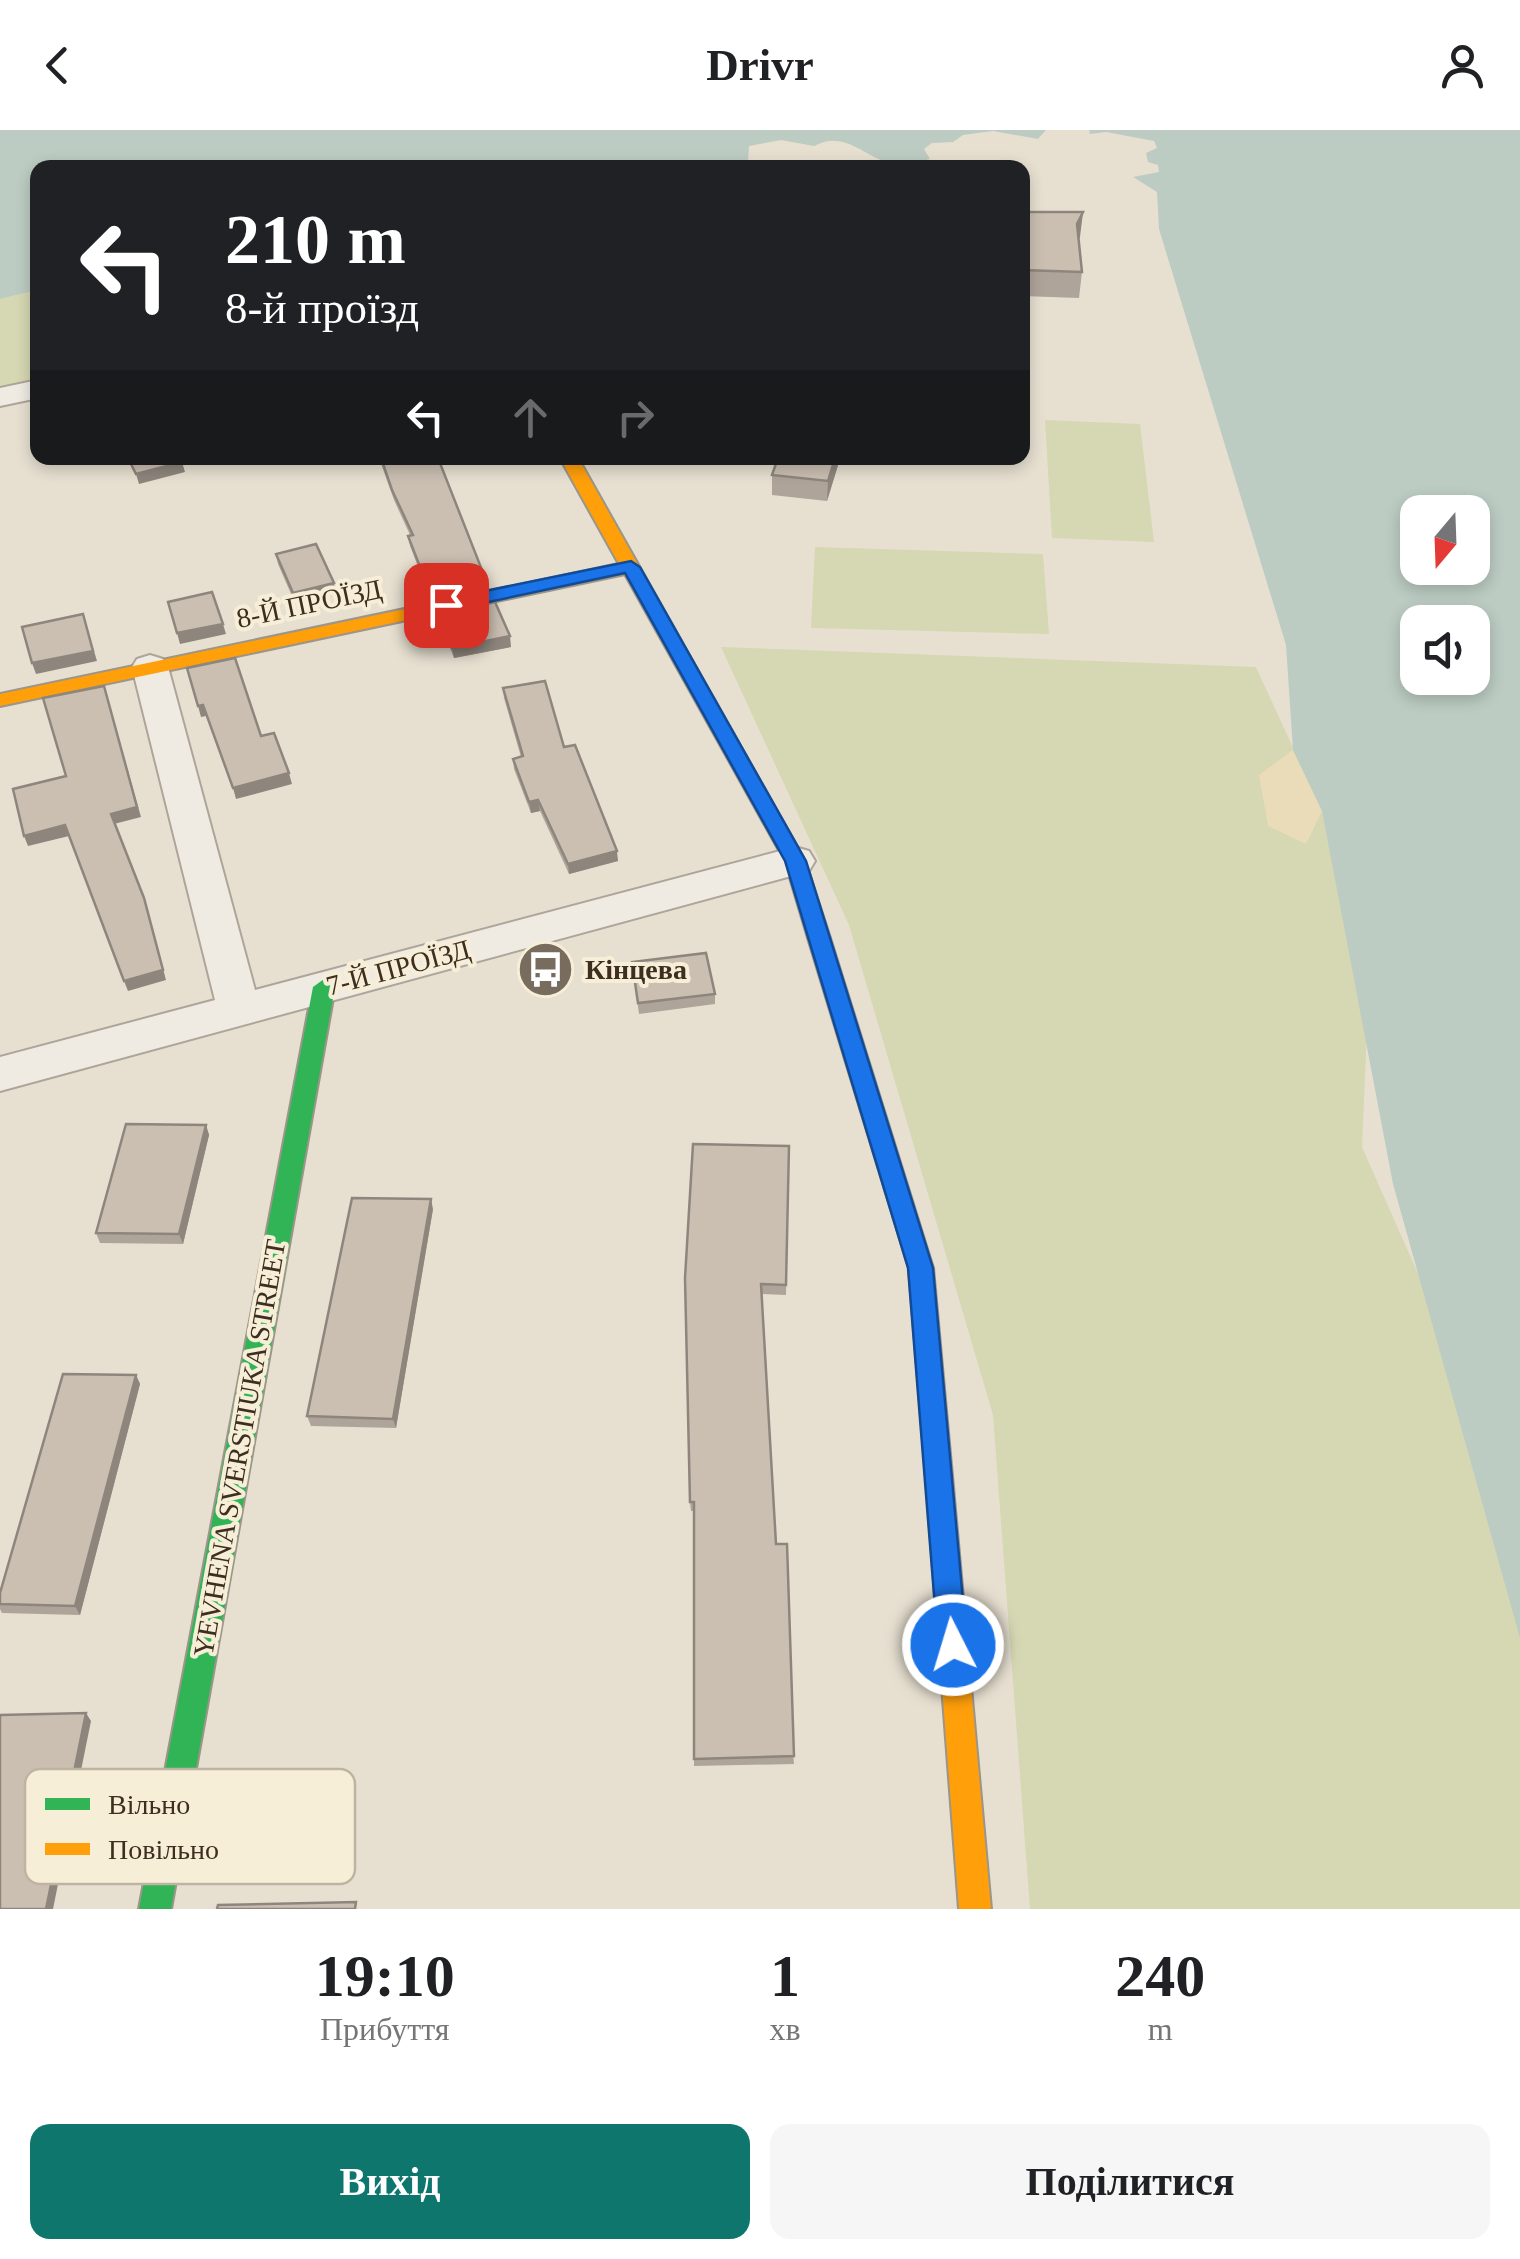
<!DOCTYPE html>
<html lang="uk">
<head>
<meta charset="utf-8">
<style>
  :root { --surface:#fff; --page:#f6f6f6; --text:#202124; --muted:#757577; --accent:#0f766e }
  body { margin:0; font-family:"Times New Roman",serif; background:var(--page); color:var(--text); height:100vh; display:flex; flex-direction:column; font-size:38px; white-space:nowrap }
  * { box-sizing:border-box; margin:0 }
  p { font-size:32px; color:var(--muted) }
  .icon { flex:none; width:55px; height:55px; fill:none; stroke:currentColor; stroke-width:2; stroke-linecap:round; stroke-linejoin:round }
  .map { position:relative; height:1779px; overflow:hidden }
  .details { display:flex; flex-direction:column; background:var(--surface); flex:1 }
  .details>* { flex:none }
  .hud { position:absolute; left:30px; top:30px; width:1000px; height:305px; border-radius:20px; box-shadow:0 5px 15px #0003; background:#202124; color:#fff; overflow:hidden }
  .needle { width:65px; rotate:199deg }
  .controls { position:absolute; left:1400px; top:365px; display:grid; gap:20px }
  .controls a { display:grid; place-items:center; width:90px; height:90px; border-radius:20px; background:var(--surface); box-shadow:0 5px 15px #0003; font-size:50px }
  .pin { position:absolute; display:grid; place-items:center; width:85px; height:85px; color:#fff; margin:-42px; border-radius:20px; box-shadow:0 5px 15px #0006 }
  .me { position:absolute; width:110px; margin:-55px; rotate:355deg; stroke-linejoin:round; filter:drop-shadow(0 0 8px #0008) }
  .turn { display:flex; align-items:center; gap:35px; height:210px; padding:0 30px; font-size:45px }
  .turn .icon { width:130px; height:130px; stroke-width:2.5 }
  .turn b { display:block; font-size:70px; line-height:85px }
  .lanes { display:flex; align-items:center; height:95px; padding:0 30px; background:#0003; justify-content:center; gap:50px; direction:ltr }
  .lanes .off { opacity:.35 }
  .eta { display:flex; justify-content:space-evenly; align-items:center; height:170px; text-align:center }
  .eta b { font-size:60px; font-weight:700; line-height:70px }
  .primary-button { display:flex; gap:20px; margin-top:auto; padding:20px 30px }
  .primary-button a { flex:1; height:115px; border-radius:20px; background:var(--accent); color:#fff; font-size:40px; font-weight:700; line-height:115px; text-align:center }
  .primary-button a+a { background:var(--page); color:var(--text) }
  header { display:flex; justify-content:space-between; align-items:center; height:130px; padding:0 30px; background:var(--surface); font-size:45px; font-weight:700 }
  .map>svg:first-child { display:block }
  .green { fill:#d6d7b3 }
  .sand { fill:#eadcb9 }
  .water { fill:#bcccc2; fill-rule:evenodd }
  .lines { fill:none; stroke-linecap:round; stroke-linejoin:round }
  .street-casing { stroke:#ada599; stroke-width:4 }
  .fast-casing { stroke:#9c958a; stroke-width:4 }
  .slow-casing { stroke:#9c958a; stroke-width:4 }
  .street { fill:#efebe3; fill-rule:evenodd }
  .fast { fill:#30b455; fill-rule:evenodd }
  .slow { fill:#ff9f0a; fill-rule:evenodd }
  .wall { fill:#afa499 }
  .shaded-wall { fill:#8e867d }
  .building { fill:#cbbfb2; stroke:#8e867d; stroke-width:2.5 }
  .route { fill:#1a73e8; stroke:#114b97; stroke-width:2.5 }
  .labels { text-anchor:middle; stroke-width:8; stroke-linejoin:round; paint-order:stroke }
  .street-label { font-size:28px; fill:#3d2e20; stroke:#f7eed8 }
  .poi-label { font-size:28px; font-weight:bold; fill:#3d2e20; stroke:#f7eed8; text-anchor:start }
  .key { fill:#f7eed8; stroke:#bfb4a1; stroke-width:2.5 }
  .key-label { font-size:28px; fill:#3d2e20 }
</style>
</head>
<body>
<header><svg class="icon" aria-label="back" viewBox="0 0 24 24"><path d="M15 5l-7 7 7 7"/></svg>Drivr<svg class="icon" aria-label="person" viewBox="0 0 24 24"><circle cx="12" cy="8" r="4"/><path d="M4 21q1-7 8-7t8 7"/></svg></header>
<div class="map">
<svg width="1520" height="1779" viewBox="0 0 1520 1779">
  <rect width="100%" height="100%" fill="#e7e0d1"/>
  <path class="green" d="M37 160V250L0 257V169Z
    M1045 290 1140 294 1154 412 1052 408Z
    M815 417 1043 424 1049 504 811 498Z
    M721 517 1256 537 1322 681 1370 834 1362 1017 1480 1284 1520 1424V1779H1030L993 1285 849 795Z"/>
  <path class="sand" d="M1293 620 1322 681 1306 714 1268 696 1259 645Z"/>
  <path class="water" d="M0 0H1046L1038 9 993 1 963 5 953 12 932 13 924 19 930 29C918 33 901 37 889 33 861 24 843 0 814 16L781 10 749 16 748 32 590 38H38L37 160 0 169Z
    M1089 0H1520V1508L1393 1054 1322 681 1293 620 1286 515 1159 99 1157 62 1133 47 1159 42 1158 35 1148 32 1146 23 1157 18 1154 11 1106 2 1090 4ZM1418 382H1472V438H1418ZM1418 492H1472V548H1418Z"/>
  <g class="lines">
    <defs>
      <path id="street" d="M38 250V268L0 276V258Z
        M150 525 163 529 168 537 255 860 795 717 809 721 815 731 809 741 795 745 0 961V927L215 870 132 537 137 529Z"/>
      <path id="fast" d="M819 800 830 808 933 1138 952 1346 949 1355 939 1358 929 1355 926 1346 909 1138 808 808Z
        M324 849 335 857 171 1779H139L313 857Z"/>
      <path id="slow" d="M560 328H578L805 731 830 808 827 814 819 816 808 808 785 731 625 444 0 576V564L619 434Z
        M939 1334 949 1337 952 1346 991 1779H959L926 1346 929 1337Z"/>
    </defs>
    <use href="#street" class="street-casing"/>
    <use href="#fast" class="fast-casing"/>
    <use href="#slow" class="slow-casing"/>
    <use href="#street" class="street"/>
    <use href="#fast" class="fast"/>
    <use href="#slow" class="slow"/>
  </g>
  <path class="wall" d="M1022 82H1083L1079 109 1082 142 1079 168 1022 166Z
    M379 328H438L482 440 483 450 428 462 410 416 408 406 410 405 394 370Z
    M839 332 827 371 772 365V345Z
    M276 424 336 463 295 473 278 434Z
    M439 484 511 517 454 528 441 495Z
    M503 558 564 617 618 731 569 744 540 681 531 683 514 639 513 629 521 627 504 568Z
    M632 832 715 864V874L639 884Z
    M206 995 209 1005 183 1114 100 1113 96 1103Z
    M789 1016 786 1165 762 1164 776 1414 794 1634 694 1636V1381H691L690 1372Z
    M433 1079 396 1298 311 1296 307 1286Z
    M136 1245 140 1254 80 1485 2 1483 0 1479V1463Z"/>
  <path class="shaded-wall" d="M1083 82 1080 107 1074 119 1077 94Z
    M835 328H839V332L827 371 828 351Z
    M182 332 185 342 139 354 136 344Z
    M482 440 483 450 428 462 426 452Z
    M334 453 336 463 295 473 293 463Z
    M83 484 97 531 36 544 32 533Z
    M223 494 226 504 180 514 177 503Z
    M510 506 511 517 454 528 452 518Z
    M104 556 141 687 114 694 111 684Z
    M203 575 206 586 201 587 198 576Z
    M289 643 292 654 236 669 233 658Z
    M538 670 540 681 531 683 529 672Z
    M65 695 69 706 28 716 24 706Z
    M617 721 618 731 569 744 568 734Z
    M147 778 166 850 128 861 124 851Z
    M206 995 209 1005 183 1114 179 1104Z
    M431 1069 433 1079 396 1298 393 1289Z
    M136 1245 140 1254 80 1485 75 1476Z
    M86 1583 91 1591 53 1779H46Z"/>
  <path class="building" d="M1022 82H1083L1077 94 1082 142 1022 140Z
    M128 328H180L182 332 136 344Z
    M381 328H438L482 440 426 452 408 406 413 405 392 360Z
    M778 328H835L828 351 772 345Z
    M316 414 334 453 293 463 276 424Z
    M212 462 223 494 177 503 168 472Z
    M495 472 510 506 452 518 439 484Z
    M83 484 93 521 32 533 22 497Z
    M235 528 261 606 274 603 289 643 233 658 203 575 198 576 187 538Z
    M545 551 564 617 575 615 617 721 568 734 538 670 529 672 513 629 523 626 503 558Z
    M104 556 137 677 111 684 144 768 163 840 124 851 65 695 24 706 13 659 66 646 43 568Z
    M706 823 715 864 638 873 632 832Z
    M126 994 206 995 179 1104 96 1103Z
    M693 1014 789 1016 786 1155 761 1154 776 1414H787L794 1626 694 1629V1372H690L685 1148Z
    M352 1068 431 1069 393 1289 307 1286Z
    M63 1244 136 1245 75 1476 0 1474V1463Z
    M86 1583 46 1779H0V1585Z
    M356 1772 355 1779H217L218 1775Z"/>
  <path class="route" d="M631 431 640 437 806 731 933 1138 967 1515 963 1525 953 1529 943 1525 938 1515 908 1138 785 731 625 443 446 481 436 475 446 469Z"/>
  <defs>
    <symbol id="bus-disc" viewBox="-11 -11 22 22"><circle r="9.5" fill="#786c5e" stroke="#f7eed8"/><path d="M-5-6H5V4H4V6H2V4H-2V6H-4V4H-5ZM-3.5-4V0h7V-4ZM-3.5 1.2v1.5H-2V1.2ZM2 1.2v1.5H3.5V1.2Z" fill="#fff"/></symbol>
  </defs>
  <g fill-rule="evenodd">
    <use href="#bus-disc" x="514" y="808" width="63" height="63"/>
  </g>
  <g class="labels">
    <g class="street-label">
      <text transform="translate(309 473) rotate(-12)" y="10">8-Й ПРОЇЗД</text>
      <text transform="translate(398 837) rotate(-15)" y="10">7-Й ПРОЇЗД</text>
      <text transform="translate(239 1318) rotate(-80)" y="10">YEVHENA SVERSTIUKA STREET</text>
    </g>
    <g class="poi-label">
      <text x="585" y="849">Кінцева</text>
    </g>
  </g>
  <rect x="25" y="1639" width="330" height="115" rx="15" class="key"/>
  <rect x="45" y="1668" width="45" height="12" fill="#30b455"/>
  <rect x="45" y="1713" width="45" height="12" fill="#ff9f0a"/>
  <g class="key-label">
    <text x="108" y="1684">Вільно</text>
    <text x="108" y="1729">Повільно</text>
  </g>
</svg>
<div class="controls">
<a><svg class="needle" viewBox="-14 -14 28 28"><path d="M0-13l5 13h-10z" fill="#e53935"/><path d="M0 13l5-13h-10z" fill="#757577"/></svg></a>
<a><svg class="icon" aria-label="sound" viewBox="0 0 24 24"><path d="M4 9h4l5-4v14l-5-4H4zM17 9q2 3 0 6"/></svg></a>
</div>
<div class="pin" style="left:446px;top:475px;background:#d93025"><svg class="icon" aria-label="arrive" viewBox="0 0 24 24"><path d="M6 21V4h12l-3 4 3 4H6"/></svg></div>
<svg class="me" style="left:953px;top:1515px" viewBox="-20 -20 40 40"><circle r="17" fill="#1a73e8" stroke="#fff" stroke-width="3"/><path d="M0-11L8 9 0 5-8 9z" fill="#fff"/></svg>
<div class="hud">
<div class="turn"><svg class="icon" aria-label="left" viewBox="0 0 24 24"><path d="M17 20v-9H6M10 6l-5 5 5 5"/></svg><div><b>210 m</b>8-й проїзд</div></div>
<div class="lanes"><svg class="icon" aria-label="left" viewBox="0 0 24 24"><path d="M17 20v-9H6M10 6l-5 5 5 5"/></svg><svg class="icon off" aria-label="ahead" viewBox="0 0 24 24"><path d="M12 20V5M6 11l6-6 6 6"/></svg><svg class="icon off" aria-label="right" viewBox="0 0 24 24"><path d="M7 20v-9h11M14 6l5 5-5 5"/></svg></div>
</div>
</div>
<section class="details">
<div class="eta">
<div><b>19:10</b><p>Прибуття</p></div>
<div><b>1</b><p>хв</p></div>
<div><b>240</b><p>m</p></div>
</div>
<div class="primary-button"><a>Вихід</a><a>Поділитися</a></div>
</section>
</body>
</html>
